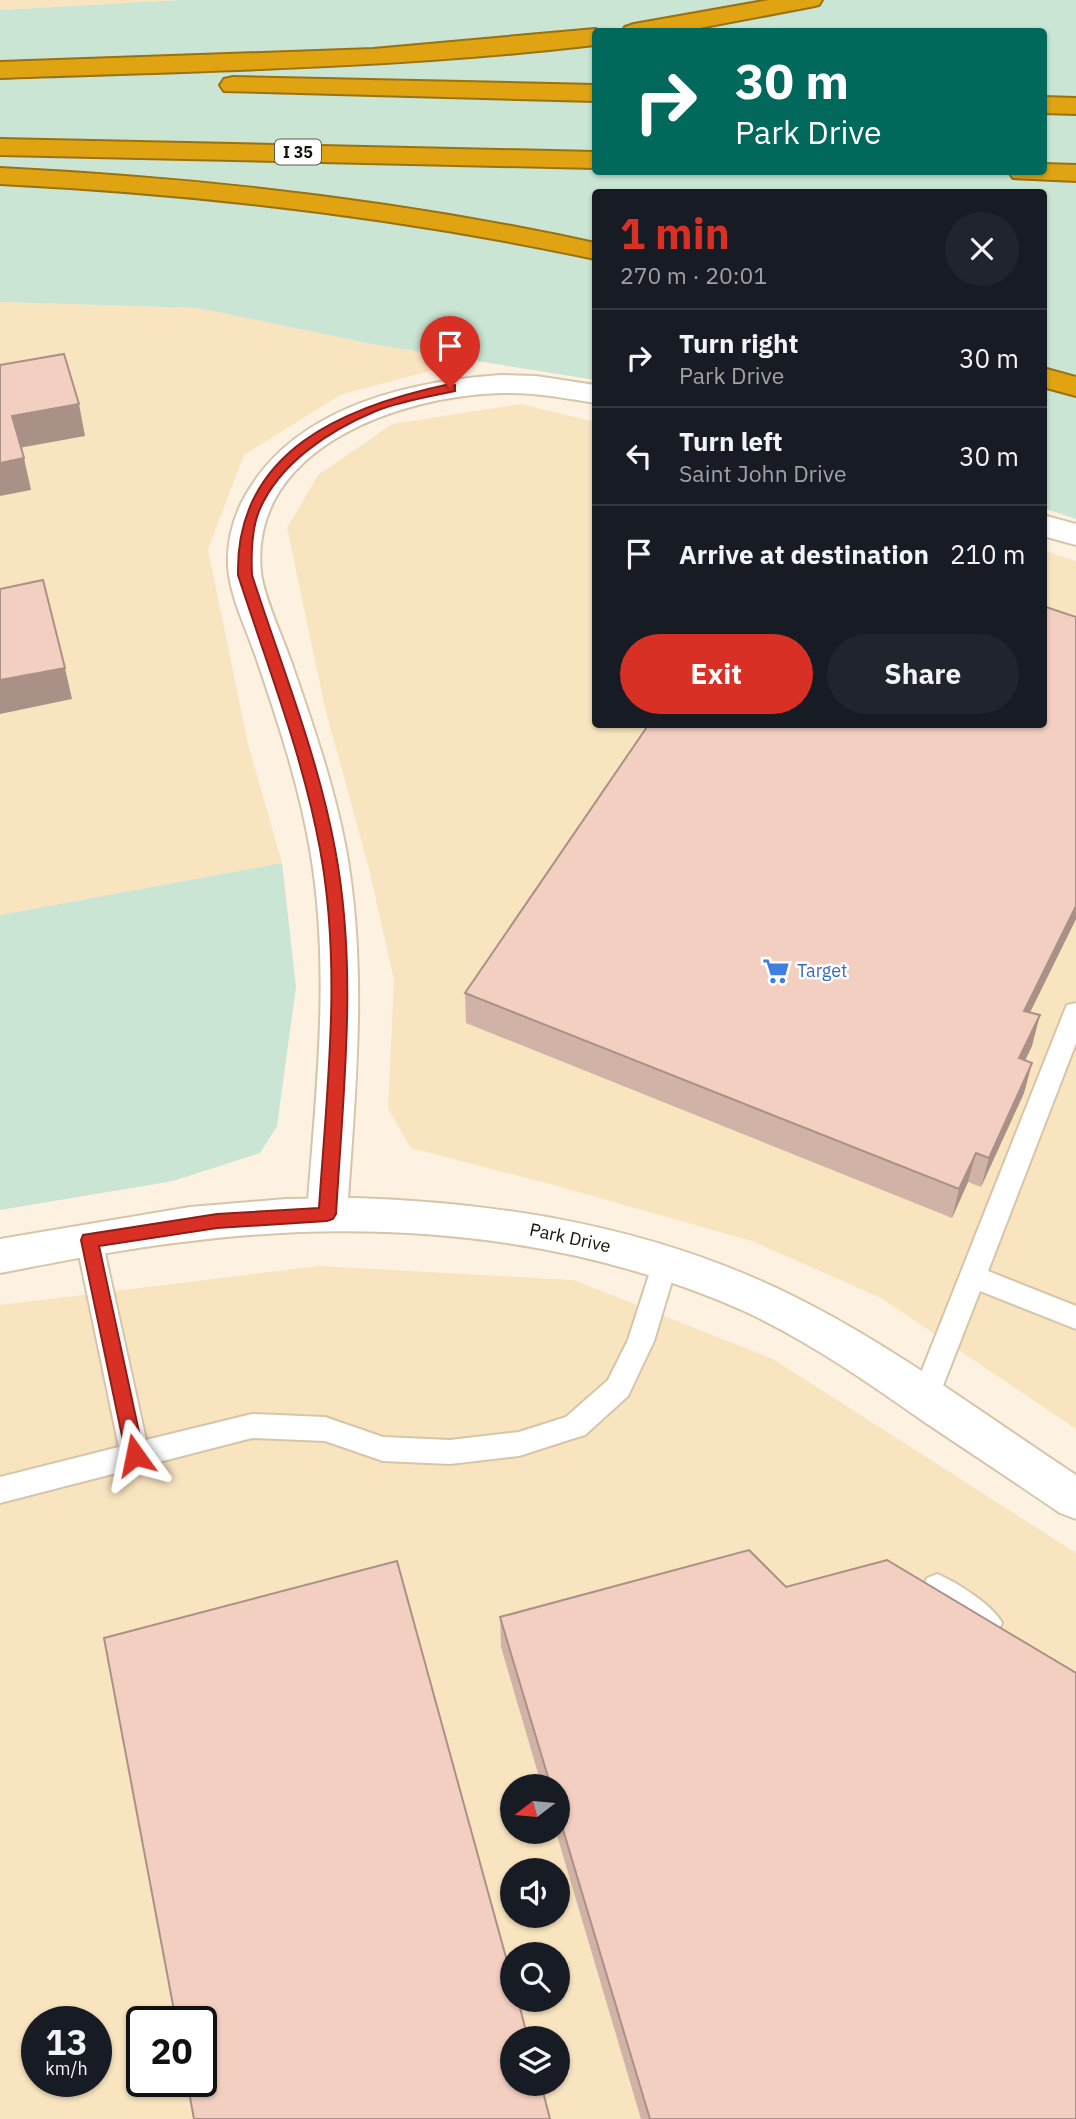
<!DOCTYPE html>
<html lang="en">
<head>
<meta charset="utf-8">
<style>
  :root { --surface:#171b24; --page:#20242c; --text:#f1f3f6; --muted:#9ea1a6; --line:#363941; --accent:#d93025 }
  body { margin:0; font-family:"IBM Plex Sans",sans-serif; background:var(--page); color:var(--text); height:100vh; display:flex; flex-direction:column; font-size:26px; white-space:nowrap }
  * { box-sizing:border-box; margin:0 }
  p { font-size:23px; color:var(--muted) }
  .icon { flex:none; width:38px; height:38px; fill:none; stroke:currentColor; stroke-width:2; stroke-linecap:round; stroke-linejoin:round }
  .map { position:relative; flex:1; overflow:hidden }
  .side { position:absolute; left:592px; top:189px; width:455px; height:539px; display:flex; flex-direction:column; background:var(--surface); border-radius:7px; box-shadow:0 2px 5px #0004 }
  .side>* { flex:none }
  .hud { position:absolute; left:592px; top:28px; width:455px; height:147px; border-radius:7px; box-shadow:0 2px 5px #0004; background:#00695c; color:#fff; overflow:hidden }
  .needle { width:46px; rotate:254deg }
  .tools { position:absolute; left:500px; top:1774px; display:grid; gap:14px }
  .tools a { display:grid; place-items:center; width:70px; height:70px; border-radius:50%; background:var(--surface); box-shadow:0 2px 5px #0004; font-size:35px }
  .speed { position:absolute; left:21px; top:2006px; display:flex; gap:14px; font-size:35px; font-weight:700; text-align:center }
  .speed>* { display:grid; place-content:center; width:91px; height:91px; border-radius:50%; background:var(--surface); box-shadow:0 2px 5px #0004; line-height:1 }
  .speed small { font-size:18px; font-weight:400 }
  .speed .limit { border:4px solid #111; border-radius:10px; background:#fff; color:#111 }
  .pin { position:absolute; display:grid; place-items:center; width:60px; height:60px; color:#fff; margin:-72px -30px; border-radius:50% 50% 50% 0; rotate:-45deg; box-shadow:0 0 7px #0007 }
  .pin .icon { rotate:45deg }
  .me { position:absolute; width:77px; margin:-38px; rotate:348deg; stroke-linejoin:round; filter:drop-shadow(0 0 5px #0008) }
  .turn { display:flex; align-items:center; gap:24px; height:147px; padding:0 28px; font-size:32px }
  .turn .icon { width:91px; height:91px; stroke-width:2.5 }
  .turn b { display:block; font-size:49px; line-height:60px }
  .round { display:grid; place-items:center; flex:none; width:74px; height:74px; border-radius:37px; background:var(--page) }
  .headline { display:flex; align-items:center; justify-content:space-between; height:119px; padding:0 28px }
  h1 { font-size:42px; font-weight:800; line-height:52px; color:var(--accent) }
  .cta { display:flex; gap:14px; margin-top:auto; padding:14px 28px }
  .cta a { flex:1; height:80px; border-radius:42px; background:var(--accent); color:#fff; font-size:28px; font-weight:800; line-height:80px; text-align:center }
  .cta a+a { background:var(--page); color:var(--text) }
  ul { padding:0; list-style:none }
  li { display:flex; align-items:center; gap:21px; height:98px; padding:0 28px; border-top:2px solid var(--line) }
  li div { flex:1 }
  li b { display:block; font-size:26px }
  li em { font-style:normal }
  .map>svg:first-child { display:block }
  .built { fill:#f9e4c0; fill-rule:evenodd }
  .green { fill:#cae5d3; fill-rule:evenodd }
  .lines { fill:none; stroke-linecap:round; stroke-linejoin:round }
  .service-casing { stroke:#d6c5a9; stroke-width:4 }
  .minor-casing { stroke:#d6c5a9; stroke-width:4 }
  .tertiary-casing { stroke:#d6c5a9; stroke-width:4 }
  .motorway-casing { stroke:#9a710f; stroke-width:4 }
  .service { fill:#fff; fill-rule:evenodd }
  .minor { fill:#fff; fill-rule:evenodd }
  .tertiary { fill:#fff; fill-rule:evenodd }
  .motorway { fill:#e0a312; fill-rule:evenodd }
  .wall { fill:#d1b2a6 }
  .shaded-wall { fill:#aa9187 }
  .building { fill:#f3cfc1; stroke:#aa9187; stroke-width:2 }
  .route { fill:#d93025; stroke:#8d1f18; stroke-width:2 }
  .labels { text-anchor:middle; stroke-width:5; stroke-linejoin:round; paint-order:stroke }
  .shield { fill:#fff; stroke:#5e5a53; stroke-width:2 }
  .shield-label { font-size:16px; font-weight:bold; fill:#191309 }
  .shop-label { font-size:18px; fill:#366cbe; stroke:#fff; text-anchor:start }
  .street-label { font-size:18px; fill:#191309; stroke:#fff }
</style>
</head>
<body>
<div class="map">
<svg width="1076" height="2119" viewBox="0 0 1076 2119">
  <rect width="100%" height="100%" fill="#fdf2e1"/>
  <path class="built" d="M0 0H180L0 10Z
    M0 302 198 308 372 344 470 360 340 395 244 455 208 549 248 744 282 863 0 915Z
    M521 404 595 422V724H1043V550L1076 561V1429L881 1298 752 1241 550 1184 411 1148 388 1109 394 980 370 873 325 708 287 528 318 475 392 424Z
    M319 1266 574 1280 773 1359 1076 1553V2119H0V1305ZM513 1787H558V1832H513ZM513 1871H558V1916H513ZM513 1955H558V2000H513ZM37 2021H96V2081H37ZM142 2021H201V2081H142ZM513 2039H558V2084H513Z"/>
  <path class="green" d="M180 0H1076V519L1043 508V192H595V380L372 344 198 308 0 302V10ZM595 32H1043V172H595Z
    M282 863 296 987 277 1126 260 1153 173 1181 0 1210V915Z"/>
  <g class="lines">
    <defs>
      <path id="service" d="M1076 1003V1043L988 1271 1076 1306V1329L980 1291 935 1406 925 1410 915 1406 911 1398 1064 1012 1067 1005Z
        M89 1229 98 1232 102 1240 146 1440 252 1414 325 1417 383 1437 450 1440 519 1432 566 1417 608 1380 628 1340 656 1253 665 1250 674 1253 678 1261 654 1341 628 1396 585 1435 575 1438 519 1456 450 1464 383 1461 325 1441 252 1438 0 1503V1477L119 1447 76 1240 80 1232Z
        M937 1574C955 1581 994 1606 1002 1623L997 1633 987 1637C969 1630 930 1604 923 1587L927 1578Z"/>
      <path id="minor" d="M500 375 536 376 595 385V403C565 398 534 392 503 393 402 395 248 447 261 573 264 597 282 636 291 661 312 722 334 785 346 849 368 970 355 1093 347 1214L341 1226 327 1231 313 1226 307 1214C316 1093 331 970 310 849 299 785 278 722 257 660 248 633 233 603 229 575 225 549 232 520 244 498 293 408 405 382 500 375Z
        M1043 515 1076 524V545L1043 536Z"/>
      <path id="tertiary" d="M355 1198C507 1203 656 1228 793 1296 892 1345 983 1414 1076 1475V1519L1060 1513C1015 1482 969 1452 923 1421 866 1381 807 1340 744 1311 571 1234 377 1218 191 1241 127 1248 63 1261 0 1273V1239L190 1207 286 1199Z"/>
      <path id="motorway" d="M769 0H822L819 5 810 7 678 32H622L625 27 634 24Z
        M595 29 604 32H595V45C397 68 199 71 0 78V62L373 49Z
        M233 77 595 85V101L224 91 220 85 224 79Z
        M1043 97 1076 98V114L1043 113Z
        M0 139 595 152V168L0 155Z
        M1043 164 1076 165V181L1013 178 1009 172H1043Z
        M0 168C201 178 398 200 595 243V259C398 217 201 194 0 184Z
        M1043 368 1076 377V396L1043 387Z"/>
    </defs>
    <use href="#service" class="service-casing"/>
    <use href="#minor" class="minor-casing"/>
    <use href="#tertiary" class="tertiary-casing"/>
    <use href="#motorway" class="motorway-casing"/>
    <use href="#service" class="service"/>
    <use href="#minor" class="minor"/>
    <use href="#tertiary" class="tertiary"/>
    <use href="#motorway" class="motorway"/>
  </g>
  <path class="wall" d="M1076 617V919L1030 1012 1032 1046 1025 1060 1032 1063 1024 1093 981 1187 968 1182 952 1218 466 1023 465 993Z
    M500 1617 1076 2119H641L556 1832H558V1787H542L501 1647Z"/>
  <path class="shaded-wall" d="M79 404 85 436 19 448 12 416Z
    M24 458 31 490 0 496V463Z
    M65 668 72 699 0 714V680Z
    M1076 906V919L1016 1041 1024 1011Z
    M1040 1015 1032 1046 1012 1088 1019 1058Z
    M1032 1063 1024 1093 981 1187 989 1158Z
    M976 1153 968 1182 952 1218 959 1189Z"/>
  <path class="building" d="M64 354 79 404 12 416 24 458 0 463V365Z
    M43 580 65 668 0 680V589Z
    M1043 606 1076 617V906L1024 1011 1040 1015 1019 1058 1032 1063 989 1158 976 1153 959 1189 465 993 649 724H1043Z
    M749 1550 786 1587 887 1560 1076 1673V2119H650L558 1813V1787H551L500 1617Z
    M397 1561 513 1983V2000H518L528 2039H513V2084H541L550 2119H194L187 2081H201V2021H176L104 1638Z"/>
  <path class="route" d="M450 384 455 385V391C428 397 401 401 376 411 330 430 279 463 259 511 251 531 251 554 252 575 281 665 318 756 335 849 358 969 343 1093 336 1214L333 1219 327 1221 217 1228 99 1246 144 1455 141 1461 135 1463 128 1461 126 1455 81 1240 83 1235 217 1214 319 1208C327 1089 342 967 320 849 303 756 267 665 238 575 235 450 346 406 450 384Z"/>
  <defs>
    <symbol id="supermarket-bare" viewBox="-9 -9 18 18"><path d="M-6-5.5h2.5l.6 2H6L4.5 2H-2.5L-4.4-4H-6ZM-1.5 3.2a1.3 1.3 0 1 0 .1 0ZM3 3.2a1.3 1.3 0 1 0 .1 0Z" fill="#3f7fe0" stroke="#fff" stroke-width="2.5" paint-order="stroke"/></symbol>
  </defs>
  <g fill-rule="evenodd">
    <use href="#supermarket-bare" x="757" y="952" width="38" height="38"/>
  </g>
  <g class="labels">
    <rect class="shield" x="275" y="139.5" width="46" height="25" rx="5"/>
    <g class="shield-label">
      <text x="298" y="158">I 35</text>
    </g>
    <g class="shop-label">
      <text x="797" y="977">Target</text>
    </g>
    <g class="street-label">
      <text transform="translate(570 1238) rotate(12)" y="6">Park Drive</text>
    </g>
  </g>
</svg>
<div class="tools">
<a><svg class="needle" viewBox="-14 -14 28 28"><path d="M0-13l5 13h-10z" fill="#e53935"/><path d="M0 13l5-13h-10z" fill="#9ea1a6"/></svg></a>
<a><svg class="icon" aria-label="sound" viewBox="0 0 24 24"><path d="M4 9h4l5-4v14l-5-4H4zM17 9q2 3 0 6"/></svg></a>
<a><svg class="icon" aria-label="search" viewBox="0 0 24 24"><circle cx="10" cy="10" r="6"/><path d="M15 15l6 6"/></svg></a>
<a><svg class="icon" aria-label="layers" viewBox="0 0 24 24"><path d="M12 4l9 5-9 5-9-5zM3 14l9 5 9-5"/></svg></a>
</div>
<div class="speed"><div>13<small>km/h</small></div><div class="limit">20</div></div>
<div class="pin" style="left:450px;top:388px;background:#d93025"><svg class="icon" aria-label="arrive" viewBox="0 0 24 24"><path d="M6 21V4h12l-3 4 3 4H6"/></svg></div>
<svg class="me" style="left:135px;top:1455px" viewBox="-20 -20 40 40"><path d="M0-17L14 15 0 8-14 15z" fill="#d93025" stroke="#fff" stroke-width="4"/></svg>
<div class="hud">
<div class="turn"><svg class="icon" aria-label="right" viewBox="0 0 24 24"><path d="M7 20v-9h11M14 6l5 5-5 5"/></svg><div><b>30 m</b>Park Drive</div></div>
</div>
<section class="side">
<div class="headline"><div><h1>1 min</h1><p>270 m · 20:01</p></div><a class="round"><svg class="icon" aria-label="close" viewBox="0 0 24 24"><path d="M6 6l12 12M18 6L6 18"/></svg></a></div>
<ul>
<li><svg class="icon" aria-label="right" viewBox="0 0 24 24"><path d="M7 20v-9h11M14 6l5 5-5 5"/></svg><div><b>Turn right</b><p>Park Drive</p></div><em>30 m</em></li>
<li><svg class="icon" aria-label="left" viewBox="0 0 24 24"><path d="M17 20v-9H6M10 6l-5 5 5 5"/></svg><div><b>Turn left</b><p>Saint John Drive</p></div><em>30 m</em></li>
<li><svg class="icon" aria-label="arrive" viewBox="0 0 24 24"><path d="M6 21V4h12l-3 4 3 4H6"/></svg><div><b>Arrive at destination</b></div><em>210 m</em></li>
</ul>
<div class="cta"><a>Exit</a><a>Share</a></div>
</section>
</div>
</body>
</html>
